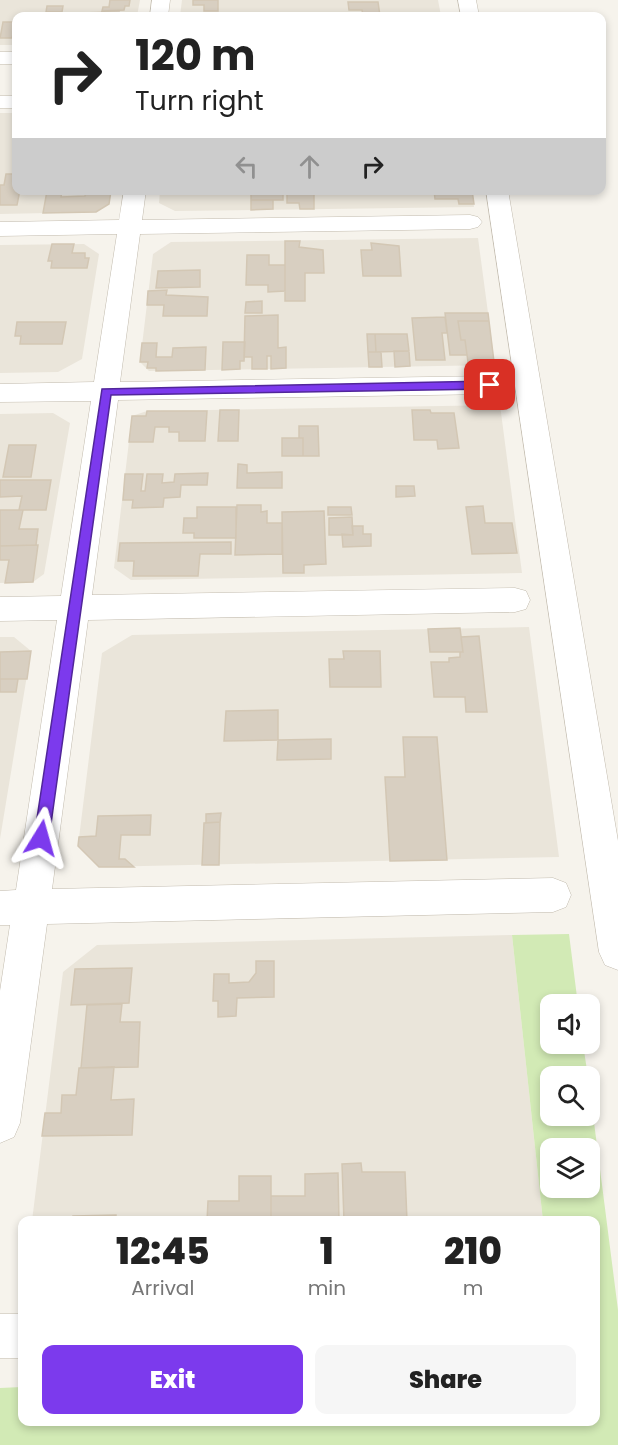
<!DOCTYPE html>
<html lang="en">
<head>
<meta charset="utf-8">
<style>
  :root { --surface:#fff; --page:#f6f6f6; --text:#222; --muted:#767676; --accent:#7c3aed }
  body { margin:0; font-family:Poppins,sans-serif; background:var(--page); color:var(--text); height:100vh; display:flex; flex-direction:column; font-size:22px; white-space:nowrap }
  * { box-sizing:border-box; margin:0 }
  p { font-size:20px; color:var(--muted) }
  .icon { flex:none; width:33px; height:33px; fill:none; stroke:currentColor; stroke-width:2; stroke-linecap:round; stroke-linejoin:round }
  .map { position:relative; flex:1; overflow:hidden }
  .details { position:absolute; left:18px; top:1216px; width:582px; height:210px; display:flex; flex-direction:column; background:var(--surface); border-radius:12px; box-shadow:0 3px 9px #0003 }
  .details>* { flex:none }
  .guide { position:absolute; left:12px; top:12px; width:594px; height:183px; border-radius:12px; box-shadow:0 3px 9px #0003; background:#fff; color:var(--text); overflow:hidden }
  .fabs { position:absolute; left:540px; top:994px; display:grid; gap:12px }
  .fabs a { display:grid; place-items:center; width:60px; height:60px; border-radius:12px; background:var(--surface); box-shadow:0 3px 9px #0003; font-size:30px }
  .pin { position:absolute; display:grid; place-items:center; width:51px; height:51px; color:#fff; margin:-26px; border-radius:12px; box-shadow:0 3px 9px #0006 }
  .me { position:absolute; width:66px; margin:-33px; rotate:8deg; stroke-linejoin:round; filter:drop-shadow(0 0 4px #0008) }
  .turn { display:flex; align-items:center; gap:21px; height:126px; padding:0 24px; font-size:27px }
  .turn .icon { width:78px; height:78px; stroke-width:2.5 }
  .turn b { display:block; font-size:42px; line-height:51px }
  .lanes { display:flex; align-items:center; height:57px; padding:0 24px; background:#0003; justify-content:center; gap:30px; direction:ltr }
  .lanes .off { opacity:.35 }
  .eta { display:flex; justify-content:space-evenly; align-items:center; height:102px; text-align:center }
  .eta b { font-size:36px; font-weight:800; line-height:42px }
  .primary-button { display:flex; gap:12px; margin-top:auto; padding:12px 24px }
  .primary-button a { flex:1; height:69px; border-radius:12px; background:var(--accent); color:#fff; font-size:24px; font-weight:800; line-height:69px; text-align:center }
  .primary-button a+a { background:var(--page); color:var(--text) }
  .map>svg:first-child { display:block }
  .residential { fill:#eae5da }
  .green { fill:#d2eab5; fill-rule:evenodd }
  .building { fill:#d8cfc1; stroke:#d3c7b4; stroke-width:1.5 }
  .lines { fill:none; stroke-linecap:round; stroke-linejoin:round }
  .minor-casing { stroke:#c2bbae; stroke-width:1 }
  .minor { fill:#fff; fill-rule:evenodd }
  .route { fill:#7c3aed; stroke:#51269a; stroke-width:1.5 }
</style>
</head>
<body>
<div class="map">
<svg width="618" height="1445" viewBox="0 0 618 1445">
  <rect width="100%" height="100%" fill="#f6f3ec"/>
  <path class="residential" d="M0 0H140L137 16H16V45H0Z
    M182 0H438L441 16H180Z
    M0 113H16V190L111 191 109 204 96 212 0 214Z
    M160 190H472L474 207 175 211 159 203Z
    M478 238 495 365 149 371 140 362 153 254 171 242Z
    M84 244 99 254 82 359 58 372 0 373V245Z
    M500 405 522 573 131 580 114 568 132 416 147 411Z
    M53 413 70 423 44 574 33 582 0 583V414Z
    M529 627 559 857 99 867 78 846 102 653 132 635Z
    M0 637H14L31 651 0 839Z
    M512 935 543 1221H32L63 972 97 945Z"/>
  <path class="green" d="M569 934 578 1005H550V1044H583L588 1077H550V1116H590V1091L618 1310V1445H0V1388L22 1387V1422H596V1221H543L512 935ZM550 1149H590V1188H550Z"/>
  <path class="building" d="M110 0H130L129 6H125L124 10 102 11 103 7H109Z
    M193 0H218V11H204V5H193Z
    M348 2H378L380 16H363L362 10H349Z
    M47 6H63L62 12H46Z
    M119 12 118 16H78L79 13Z
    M3 22H16V34H13L12 38H0Z
    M6 174H16V190H20L17 205H0V185H4Z
    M251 190H283V200H251Z
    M293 190H314V209H300L299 203H287V192Z
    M434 190H472L474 204H459L458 199H435Z
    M47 191H62L61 197 85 196 86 191H111L109 204 96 212 43 213Z
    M251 200H273V209L251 210Z
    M285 241H300L299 247 323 250 324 273H305V301H285Z
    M371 243 399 246 401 276H363L361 250H372Z
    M52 244H74L72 253H85V258H89L87 268H51L52 261H48Z
    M247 255H269V265H285V291L268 292V285H246Z
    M200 270V287L156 288 158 271Z
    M167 290 166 295 208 297 207 316H163L164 305H147L148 291Z
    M262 301V313H245L246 302Z
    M445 313H488L489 321H458L461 340H465L467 355H450Z
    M278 315V348L286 347V368L271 369V356H267V369H252V357H244L245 316Z
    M445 317 447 333H442L445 360H416L412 318Z
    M458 321H489L494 362H468L465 340H461Z
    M17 322H66L62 344H20L21 336H15Z
    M367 334H375L376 352H368Z
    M375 334H407L409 351 376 352Z
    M223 342H245L244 361H240V369L222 370Z
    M142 343H157L156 357H172L173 348 206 347 205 370 156 371V368H147L148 362H140Z
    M394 351H409L410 366 395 367Z
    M368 352H381L382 367H369Z
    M220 410H239L238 441H218Z
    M412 410H430L431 413H454L459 448 438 449 437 440H414Z
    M147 411H207L205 441H179V432H169V427H155L153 442H129L132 416H146Z
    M299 426H318L319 456H303V438H299Z
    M282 438H303V456H282Z
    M9 445H36L31 477H3Z
    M238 464 247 465V473L282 472V488H237Z
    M208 473 207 485H181L180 497 164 498 163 507 132 508 133 500H123L125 474H143L141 491H145L147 474H163L162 483 174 482 175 474Z
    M0 480H51L46 510H19L22 496 0 497Z
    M396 486H414L415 496 396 497Z
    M237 505H261V512L267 511V523H282V554L235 555Z
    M483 506 485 523H512L517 553 472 554 466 507Z
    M197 507H236V538H194V533H183L184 518H197Z
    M328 507H351L352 515H328Z
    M0 510H23L19 529H38L36 545 0 546Z
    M324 511 326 564 304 565V573H283L282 512Z
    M352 517 353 535H329V518Z
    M352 526H363V534H371V546L343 547 342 534 353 535Z
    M231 542V554H200L198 576H133L134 561H118L120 543Z
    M38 545 33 582 5 583 9 560H0V546Z
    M460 628 463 652H430L428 629Z
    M479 636 487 712H466L465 697H434L431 662H449V658L460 657V652H463L461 637Z
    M31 651 27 679H0V652Z
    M343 651H380L381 687H330L329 659H344Z
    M0 679H18L16 692H0Z
    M278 710V740L224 741 226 711Z
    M403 737H437L447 860 390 861 385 777H405Z
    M331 739V759L277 760 278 740Z
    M221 813 220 822 206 823V814Z
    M151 815 150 835H121L119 859H125L134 867H99L78 846 79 837 96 836 98 816Z
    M220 822 219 865H202L204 823Z
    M256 961H274V997L237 998 236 1016 218 1017V1001H213L214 974H229V983L249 982 256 973Z
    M132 968 129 1003 71 1005 75 969Z
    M122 1004 120 1022H140L138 1067 81 1068 87 1005Z
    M114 1067 111 1100 134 1099 132 1135 42 1136 45 1113H61L62 1095H76L79 1068Z
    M361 1163 362 1172H405L407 1221H344L342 1164Z
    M338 1173 339 1221H271V1196H305V1174Z
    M239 1176H271V1221H207L208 1201H239Z
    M116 1215V1221H73V1216Z"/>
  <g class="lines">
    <defs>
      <path id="minor" d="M152 0H170L168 16H150Z
        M458 0H476L479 16H461Z
        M0 52H16V64H0Z
        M0 96H16V108H0Z
        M124 190H146L142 220 470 215 478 217 482 222 478 227 470 229 140 234 120 382 491 376 500 379 504 385 500 391 491 394 118 400 92 595 515 588 526 591 530 600 526 609 515 612 88 620 52 889 553 878 566 883 571 895 566 907 553 912 47 924 20 1123 14 1137 0 1143V991L10 925H0V891L16 890 57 620 0 621V597L61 596 91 401 0 402V384L94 382 117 234 0 236V222L119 220Z
        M486 190H508L618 841V970L605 965 599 952Z
        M0 1314H22V1358H0Z"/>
    </defs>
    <use href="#minor" class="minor-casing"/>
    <use href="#minor" class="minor"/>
  </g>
  <path class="route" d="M490 381 496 385 490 389 111 395 49 838 46 843 41 845 36 843 34 838 102 389Z"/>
</svg>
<div class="fabs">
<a><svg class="icon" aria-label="sound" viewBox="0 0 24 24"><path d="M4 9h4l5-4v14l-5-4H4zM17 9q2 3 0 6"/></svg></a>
<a><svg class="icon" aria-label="search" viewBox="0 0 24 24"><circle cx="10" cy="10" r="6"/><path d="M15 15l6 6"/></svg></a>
<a><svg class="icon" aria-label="layers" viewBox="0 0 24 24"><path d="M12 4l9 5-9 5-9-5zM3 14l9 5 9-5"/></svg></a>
</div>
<div class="pin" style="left:490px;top:385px;background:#d93025"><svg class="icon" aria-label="arrive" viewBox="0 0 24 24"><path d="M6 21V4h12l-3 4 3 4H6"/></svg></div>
<svg class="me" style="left:41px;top:838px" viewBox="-20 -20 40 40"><path d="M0-17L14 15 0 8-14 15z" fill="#7c3aed" stroke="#fff" stroke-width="4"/></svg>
<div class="guide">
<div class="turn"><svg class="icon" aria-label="right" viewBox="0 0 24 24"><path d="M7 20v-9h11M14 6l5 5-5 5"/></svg><div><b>120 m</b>Turn right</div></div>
<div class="lanes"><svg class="icon off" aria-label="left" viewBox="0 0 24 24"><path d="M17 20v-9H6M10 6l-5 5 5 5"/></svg><svg class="icon off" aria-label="ahead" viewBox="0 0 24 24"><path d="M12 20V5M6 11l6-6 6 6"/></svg><svg class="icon" aria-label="right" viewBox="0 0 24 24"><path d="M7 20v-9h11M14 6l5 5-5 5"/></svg></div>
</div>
<section class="details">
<div class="eta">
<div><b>12:45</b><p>Arrival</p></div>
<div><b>1</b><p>min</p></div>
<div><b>210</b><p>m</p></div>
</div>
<div class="primary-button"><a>Exit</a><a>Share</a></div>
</section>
</div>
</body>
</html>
